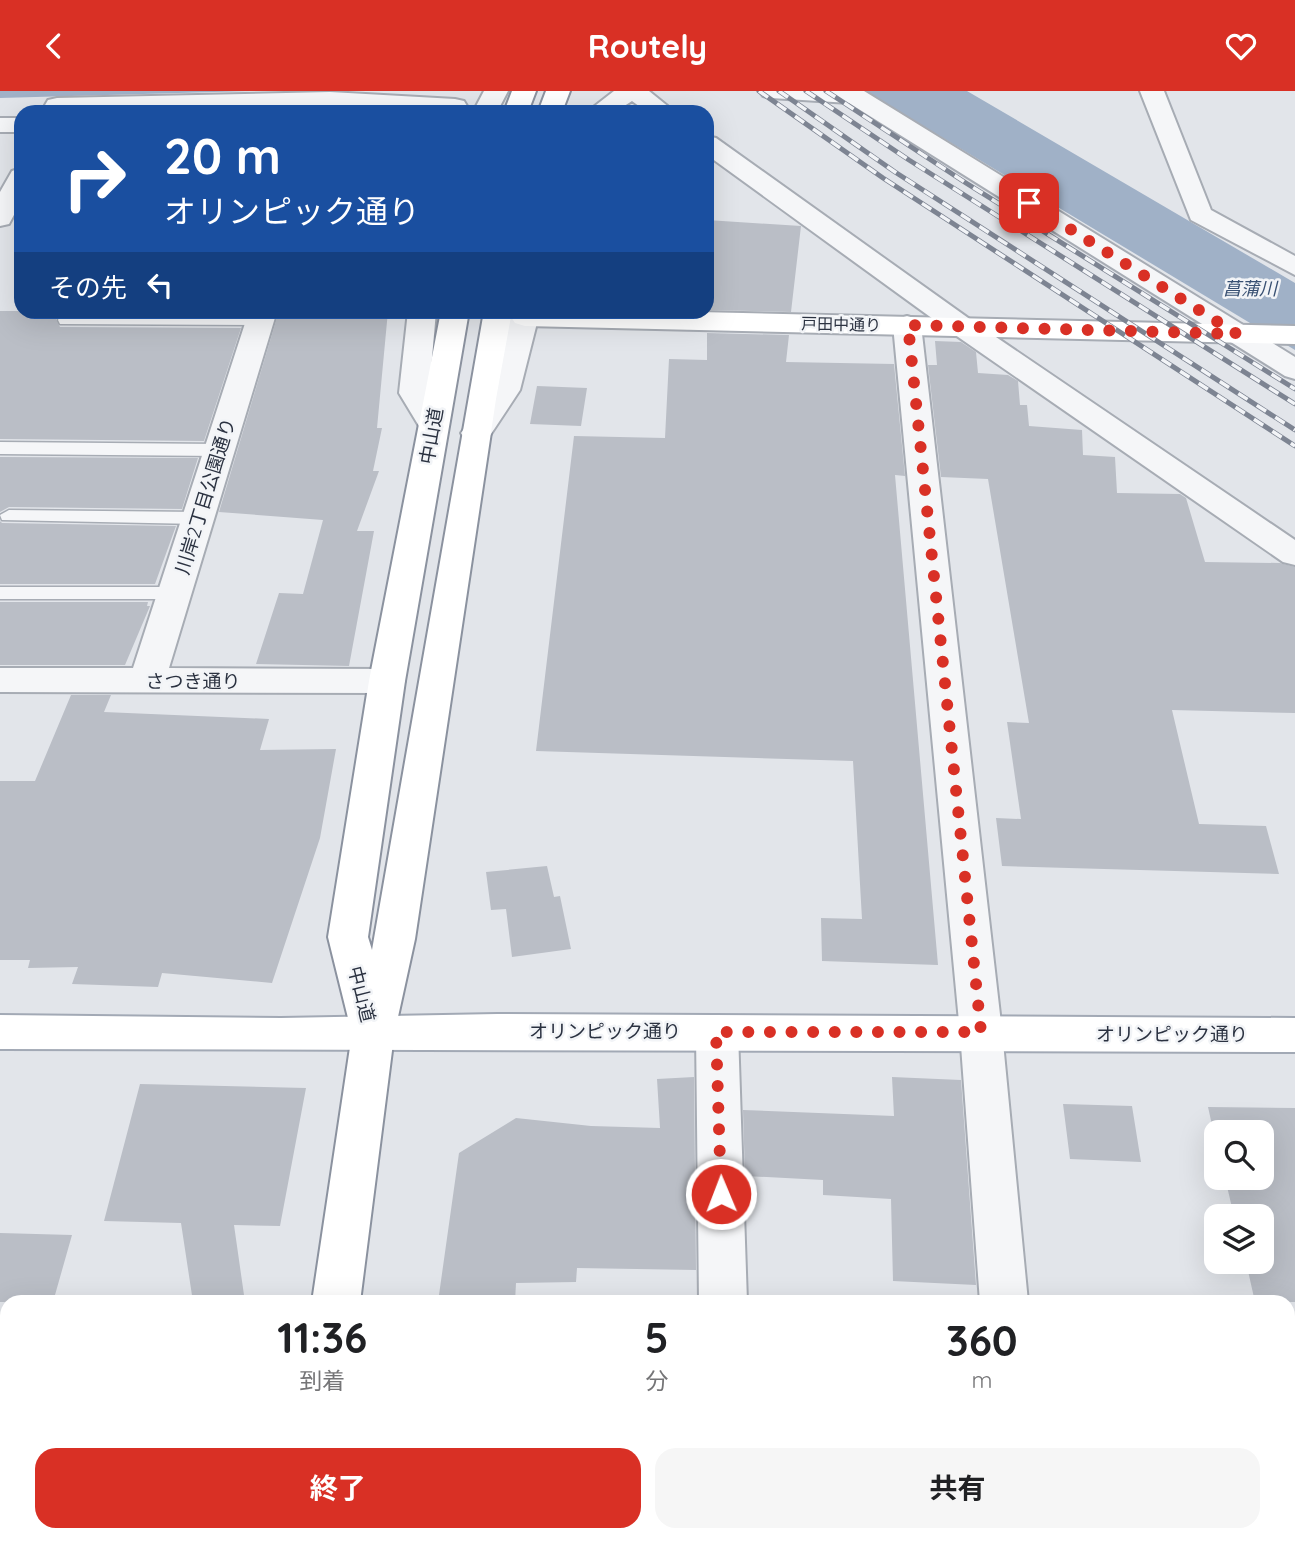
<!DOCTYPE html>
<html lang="ja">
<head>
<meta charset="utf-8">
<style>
  :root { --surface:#fff; --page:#f6f6f6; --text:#202124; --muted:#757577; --accent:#d93025 }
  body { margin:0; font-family:Quicksand,"Noto Sans JP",sans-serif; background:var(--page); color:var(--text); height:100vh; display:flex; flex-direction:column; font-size:26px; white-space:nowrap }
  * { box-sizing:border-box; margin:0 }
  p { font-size:23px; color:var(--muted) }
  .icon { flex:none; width:38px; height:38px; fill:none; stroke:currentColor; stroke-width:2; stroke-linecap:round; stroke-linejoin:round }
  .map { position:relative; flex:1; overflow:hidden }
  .panel { position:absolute; left:0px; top:1204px; width:1295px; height:247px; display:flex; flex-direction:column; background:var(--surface); border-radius:21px 21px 0 0; box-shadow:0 7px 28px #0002 }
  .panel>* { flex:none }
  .top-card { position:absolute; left:14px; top:14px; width:700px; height:214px; border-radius:21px; box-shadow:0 7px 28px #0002; background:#1a4fa0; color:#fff; overflow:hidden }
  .fabs { position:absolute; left:1204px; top:1029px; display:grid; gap:14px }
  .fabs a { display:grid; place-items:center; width:70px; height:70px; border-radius:14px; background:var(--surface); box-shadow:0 7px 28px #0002; font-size:35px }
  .pin { position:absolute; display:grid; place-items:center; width:60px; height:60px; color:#fff; margin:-30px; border-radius:14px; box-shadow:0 4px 10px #0006 }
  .me { position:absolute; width:77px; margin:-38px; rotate:359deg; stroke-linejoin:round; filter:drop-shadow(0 0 5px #0008) }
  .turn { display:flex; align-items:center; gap:24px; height:147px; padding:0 35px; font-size:32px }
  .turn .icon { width:91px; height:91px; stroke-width:2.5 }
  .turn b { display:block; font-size:49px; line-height:60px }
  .then { display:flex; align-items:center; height:66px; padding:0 35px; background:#0003; gap:14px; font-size:26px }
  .eta { display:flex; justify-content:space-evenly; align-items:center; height:119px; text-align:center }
  .eta b { font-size:42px; font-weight:700; line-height:49px }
  .button { display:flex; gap:14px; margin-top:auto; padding:14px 35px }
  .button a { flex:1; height:80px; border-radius:21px; background:var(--accent); color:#fff; font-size:28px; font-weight:700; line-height:80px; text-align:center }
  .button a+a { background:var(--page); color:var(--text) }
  header { display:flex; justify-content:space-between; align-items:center; height:91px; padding:0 35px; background:var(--accent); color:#fff; font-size:32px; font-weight:700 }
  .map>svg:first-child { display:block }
  .water { fill:#a0b1c7 }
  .building { fill:#babec6 }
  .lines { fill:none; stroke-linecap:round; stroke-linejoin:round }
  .lane-casing { stroke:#a7acb4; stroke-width:3 }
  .street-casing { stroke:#a7acb4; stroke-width:4 }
  .secondary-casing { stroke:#a7acb4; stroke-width:4 }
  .primary-casing { stroke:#a2a9b5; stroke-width:4 }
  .highway-casing { stroke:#8b929f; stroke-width:4 }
  .lane { fill:#f5f6f8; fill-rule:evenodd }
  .street { fill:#f5f6f8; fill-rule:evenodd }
  .secondary { fill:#fff; fill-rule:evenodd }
  .primary { fill:#fff; fill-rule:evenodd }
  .highway { fill:#fff; fill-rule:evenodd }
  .rail-casing { stroke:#7d8492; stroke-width:5 }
  .rail { stroke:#f2f4f7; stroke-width:3.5; stroke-dasharray:11; stroke-linecap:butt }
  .route { stroke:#d93025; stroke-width:12; stroke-dasharray:0 21.6 }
  .labels { text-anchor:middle; stroke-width:5; stroke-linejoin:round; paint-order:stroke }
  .far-street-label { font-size:16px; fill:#2b3241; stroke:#f2f4f7 }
  .far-water-label { font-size:18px; font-style:italic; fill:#385072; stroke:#f2f4f7 }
  .street-label { font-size:19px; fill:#2b3241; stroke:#f2f4f7 }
</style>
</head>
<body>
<header><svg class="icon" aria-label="back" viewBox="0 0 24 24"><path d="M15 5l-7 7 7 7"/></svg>Routely<svg class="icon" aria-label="heart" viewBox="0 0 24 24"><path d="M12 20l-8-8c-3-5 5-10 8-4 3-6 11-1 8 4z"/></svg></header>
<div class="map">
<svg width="1295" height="1450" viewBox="0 0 1295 1450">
  <rect width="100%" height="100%" fill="#e2e5ea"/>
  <path class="water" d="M0 0H250L0 7Z
    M865 0H967L1295 192V259Z"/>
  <path class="building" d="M707 129 801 135 791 221 707 219Z
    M0 220H246L66 221 60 222 56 228 60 236 241 237 204 350 0 348Z
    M279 220H388L377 337H382L373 380H379L357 440H374L349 575 256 573 279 502 303 503 323 429 219 421Z
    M707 242 789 244 786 271 894 273 905 385 895 384 938 874 822 870 821 827 862 828 853 670 536 660 574 345 665 347 669 268 707 269Z
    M935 250 961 251 976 261 978 282 1008 284 1018 290 1020 314H1027L1029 335 1082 339 1083 364 1115 366 1117 402 1180 403 1186 407 1205 471 1280 472 1295 476V622L1172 619 1199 733 1266 735 1279 783 1002 775 996 727 1021 728 1007 631 1029 632 988 388 941 386 928 274H937Z
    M537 295 587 297 581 335 530 333Z
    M0 366 198 367 182 418 9 416 0 421Z
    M0 430 2 432 176 435 155 493H0Z
    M0 511H148L147 515H150L125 574H0Z
    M71 604H111L104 621 269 628 260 659 336 658 320 747 272 892 162 882 158 896 72 893 78 876 28 877 30 869H0V690H35Z
    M547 775 554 806 560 805 571 858 512 866 506 818 491 819 486 781Z
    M694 986 696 1179 577 1177 576 1191 516 1192 515 1211H438L459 1062 516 1027 591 1035 660 1037 657 988Z
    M892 986 961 989 976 1194 893 1190 891 1108 823 1104V1089L745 1085 743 1019 894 1025Z
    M140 993 306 997 280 1135 234 1134 245 1211H193L181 1132 104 1130Z
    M1063 1013 1132 1015 1141 1071 1070 1068Z
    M1208 1016 1295 1017V1211H1255L1246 1171H1262V1125H1234L1225 1087H1262V1041H1216V1052Z
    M0 1142 72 1144 53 1211H0Z"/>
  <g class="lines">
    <defs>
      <path id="lane" d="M66 224H260L268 229 260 234 60 233 58 229 60 225Z
        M0 351 219 353 228 359 219 365 0 363Z
        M9 419 198 421 208 427 198 433 2 429 0 424Z
        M0 496H174L184 502 174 508H0Z"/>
      <path id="street" d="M484 0H508L497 21H473Z
        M614 0H649L675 21H647L632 10 615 21H587Z
        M759 0H864L1295 266V288L1285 285 849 12 771 7 763 5Z
        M1140 0H1164L1211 119 1295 165V184L1191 129Z
        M330 1 455 8 464 10 467 15 466 21 330 15 41 21 48 9 57 7Z
        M0 27H21V41H0Z
        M707 45 716 47 971 229 1295 449V474L1283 471 951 241 707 64Z
        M21 77V111L9 133 0 135V101L12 80Z
        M249 220H277L169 577 387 578 400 581 405 590 400 599 387 602 0 601V577H133Z
        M408 220H436L429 302 448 334 444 340 433 343 422 340 399 302Z
        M512 220H540L520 299 487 349 476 351 465 349 461 342 490 299Z
        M907 225 917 228 921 234 1002 941 1028 1211H980L960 941 893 234 897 228Z
        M717 924 732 929 738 941 747 1211H699L696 941 702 929Z
        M702 1444H755L757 1450H703Z
        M996 1444H1049L1051 1450H997Z"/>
      <path id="secondary" d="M515 220H655L1295 235V253L525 235 515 232 511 226Z"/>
      <path id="primary" d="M497 923 1295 927V961L0 958V924L281 927Z"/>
      <path id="highway" d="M512 0H536L528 21H504Z
        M546 0H570L562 21H538Z
        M441 220H469L405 590 368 846 372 859 484 220H512L496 308 415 848 394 944 360 1211H312L352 943 328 846 369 590Z
        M279 1444H332L331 1450H277Z"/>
    </defs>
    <use href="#lane" class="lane-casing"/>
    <use href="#street" class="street-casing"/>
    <use href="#secondary" class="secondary-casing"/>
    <use href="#primary" class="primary-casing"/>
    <use href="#highway" class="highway-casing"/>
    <use href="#lane" class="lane"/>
    <use href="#street" class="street"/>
    <use href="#secondary" class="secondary"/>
    <use href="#primary" class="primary"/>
    <use href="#highway" class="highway"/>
    <defs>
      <path id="rail" d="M759 0 883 87 1295 355
        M779 0 895 81 1295 339
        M806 0 909 69 1295 313
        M826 0 966 92 1295 298"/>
    </defs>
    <use href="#rail" class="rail-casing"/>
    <use href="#rail" class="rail"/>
  </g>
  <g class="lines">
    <path class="route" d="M721 1103 716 941H981L908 234 1237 243 1029 112"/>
  </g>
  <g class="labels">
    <g class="far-street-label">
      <text transform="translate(841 233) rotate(1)" y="6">戸田中通り</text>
    </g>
    <g class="far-water-label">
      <text x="1250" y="204">菖蒲川</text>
    </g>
    <g class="street-label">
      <text transform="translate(431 345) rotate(-80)" y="7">中山道</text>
      <text transform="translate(205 405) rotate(-73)" y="7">川岸2丁目公園通り</text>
      <text x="193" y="597">さつき通り</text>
      <text transform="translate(362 903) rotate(76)" y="7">中山道</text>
      <text x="605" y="947">オリンピック通り</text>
      <text x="1172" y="950">オリンピック通り</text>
    </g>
  </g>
</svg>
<div class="fabs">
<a><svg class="icon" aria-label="search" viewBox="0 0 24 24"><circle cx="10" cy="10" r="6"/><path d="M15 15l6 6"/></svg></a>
<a><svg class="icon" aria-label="layers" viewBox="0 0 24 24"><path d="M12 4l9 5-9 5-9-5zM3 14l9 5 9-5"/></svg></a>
</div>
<div class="pin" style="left:1029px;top:112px;background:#d93025"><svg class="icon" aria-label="arrive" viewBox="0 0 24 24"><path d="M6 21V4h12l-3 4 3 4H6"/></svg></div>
<svg class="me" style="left:721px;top:1103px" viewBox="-20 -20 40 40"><circle r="17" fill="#d93025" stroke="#fff" stroke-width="3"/><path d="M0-11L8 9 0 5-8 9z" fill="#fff"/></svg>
<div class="top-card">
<div class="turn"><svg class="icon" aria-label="right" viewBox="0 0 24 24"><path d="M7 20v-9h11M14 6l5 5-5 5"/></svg><div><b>20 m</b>オリンピック通り</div></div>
<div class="then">その先<svg class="icon" aria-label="left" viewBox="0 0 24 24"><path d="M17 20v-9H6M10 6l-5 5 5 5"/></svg></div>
</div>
<section class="panel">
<div class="eta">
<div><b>11:36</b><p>到着</p></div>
<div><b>5</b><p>分</p></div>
<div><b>360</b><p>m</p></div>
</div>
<div class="button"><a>終了</a><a>共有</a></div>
</section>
</div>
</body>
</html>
